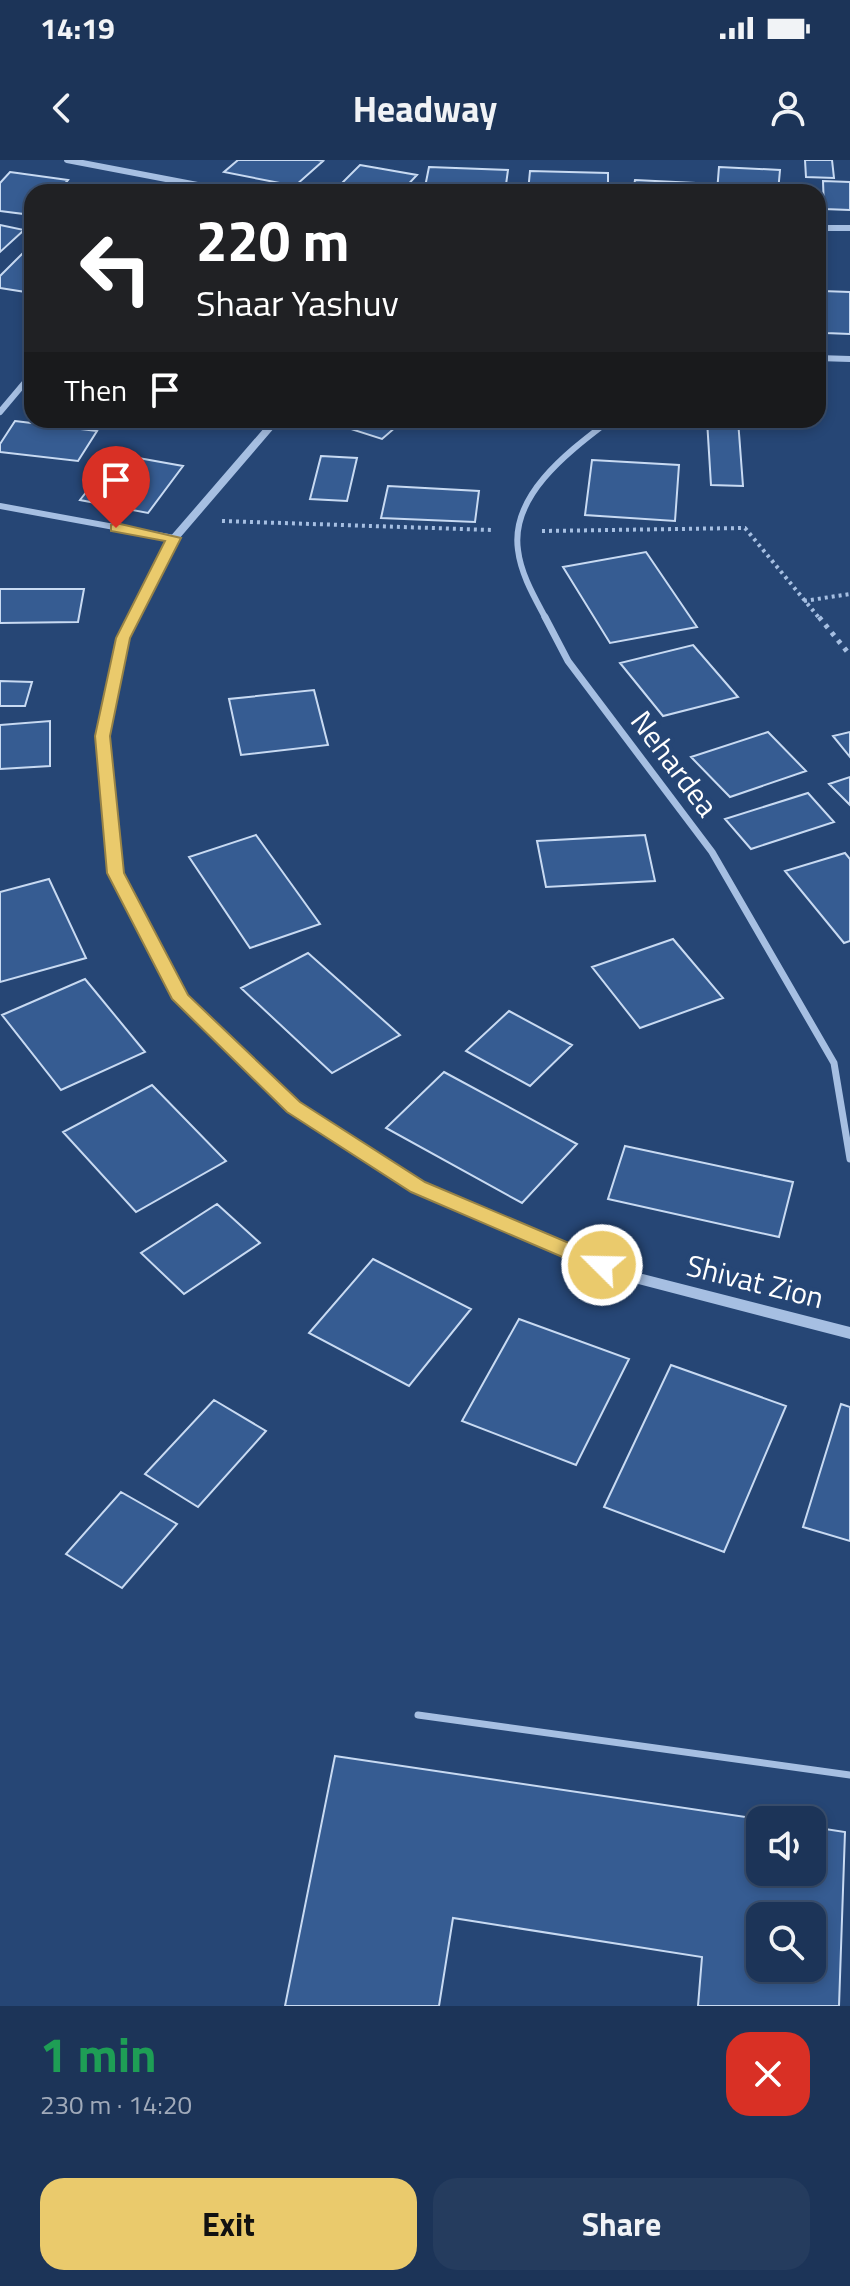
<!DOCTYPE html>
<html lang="en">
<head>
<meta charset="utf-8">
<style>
  :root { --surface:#1c3458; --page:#253c5e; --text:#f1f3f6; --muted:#a0aaba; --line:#3a4f6e; --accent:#eaca6c }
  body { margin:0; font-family:"Titillium Web",sans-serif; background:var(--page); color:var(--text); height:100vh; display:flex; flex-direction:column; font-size:30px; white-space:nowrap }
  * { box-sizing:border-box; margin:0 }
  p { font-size:26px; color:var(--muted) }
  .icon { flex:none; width:44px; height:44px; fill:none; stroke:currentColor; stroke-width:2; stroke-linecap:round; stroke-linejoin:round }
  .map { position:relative; height:1846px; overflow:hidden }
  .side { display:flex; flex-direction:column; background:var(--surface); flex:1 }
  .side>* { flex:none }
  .hud { position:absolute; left:24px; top:24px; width:802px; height:244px; border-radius:24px; box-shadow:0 4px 12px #0003,0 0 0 2px var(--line); background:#202124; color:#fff; overflow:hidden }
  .controls { position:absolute; left:746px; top:1646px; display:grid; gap:16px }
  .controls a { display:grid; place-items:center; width:80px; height:80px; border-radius:16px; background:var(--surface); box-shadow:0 4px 12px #0003,0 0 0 2px var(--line); font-size:40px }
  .pin { position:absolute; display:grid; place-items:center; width:68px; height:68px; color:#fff; margin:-82px -34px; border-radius:50% 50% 50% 0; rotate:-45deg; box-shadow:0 0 8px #0007 }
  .pin .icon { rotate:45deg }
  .me { position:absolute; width:88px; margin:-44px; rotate:293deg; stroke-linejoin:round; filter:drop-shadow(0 0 6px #0008) }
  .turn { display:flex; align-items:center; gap:28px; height:168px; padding:0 40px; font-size:36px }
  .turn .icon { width:104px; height:104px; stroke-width:2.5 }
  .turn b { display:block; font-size:56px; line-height:68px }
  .then { display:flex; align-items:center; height:76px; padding:0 40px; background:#0003; gap:16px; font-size:30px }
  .round { display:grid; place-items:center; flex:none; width:84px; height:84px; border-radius:24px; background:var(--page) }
  .headline { display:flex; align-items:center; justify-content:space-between; height:136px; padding:0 40px }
  h1 { font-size:48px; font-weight:700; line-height:60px; color:#1e9e55 }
  .action { display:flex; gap:16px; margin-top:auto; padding:16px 40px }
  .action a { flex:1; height:92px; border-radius:24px; background:var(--accent); color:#111; font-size:32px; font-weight:700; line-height:92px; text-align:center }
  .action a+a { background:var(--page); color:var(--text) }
  .status { display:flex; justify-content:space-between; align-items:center; height:56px; padding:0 40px; background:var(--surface); direction:ltr }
  .status svg { height:22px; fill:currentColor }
  header { display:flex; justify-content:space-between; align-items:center; height:104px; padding:0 40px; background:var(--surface); font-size:36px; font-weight:700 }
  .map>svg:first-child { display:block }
  .building { fill:#365c92; stroke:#c8daf2; stroke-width:2; fill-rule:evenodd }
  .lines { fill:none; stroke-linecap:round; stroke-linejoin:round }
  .path-far1 { stroke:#a6bfe2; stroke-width:4; stroke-dasharray:3 4; stroke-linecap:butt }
  .path { stroke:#a6bfe2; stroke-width:5; stroke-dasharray:4 6; stroke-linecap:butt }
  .service { stroke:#a6bfe2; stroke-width:7 }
  .minor-far1 { stroke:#a6bfe2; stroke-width:6 }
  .minor { stroke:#a6bfe2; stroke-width:7 }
  .tertiary { fill:#a6bfe2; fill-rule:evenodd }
  .route { fill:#eaca6c; stroke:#988346; stroke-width:2 }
  .labels { text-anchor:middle; stroke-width:8; stroke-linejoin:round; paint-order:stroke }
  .street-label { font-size:30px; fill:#fff; stroke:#264675 }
</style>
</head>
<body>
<div class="status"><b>14:19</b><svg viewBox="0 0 49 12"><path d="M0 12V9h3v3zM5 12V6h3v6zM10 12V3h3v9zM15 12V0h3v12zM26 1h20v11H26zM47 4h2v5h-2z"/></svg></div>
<header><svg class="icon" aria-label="back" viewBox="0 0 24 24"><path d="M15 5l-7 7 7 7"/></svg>Headway<svg class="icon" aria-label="person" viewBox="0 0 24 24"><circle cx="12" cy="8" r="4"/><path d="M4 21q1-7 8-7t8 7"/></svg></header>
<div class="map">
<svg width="850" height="1846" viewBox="0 0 850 1846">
  <rect width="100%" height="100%" fill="#264675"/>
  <path class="building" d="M238 0H318L323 1 295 26 224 12Z
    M805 0H832L834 18 806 17Z
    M360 5 417 15 401 32 334 31Z
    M429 7 508 10 505 32H424Z
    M719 7 780 10 778 32H717Z
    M530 11 608 13V32H528Z
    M10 12 68 20 58 32H32V55L0 51V23Z
    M635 20 695 23V32H633Z
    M823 21 850 22V50L824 49Z
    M0 65 24 70 0 92Z
    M32 84V133L0 128V116Z
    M822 131 850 132V174L826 173Z
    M169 260H217L208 269Z
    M336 260H404L382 279 332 263Z
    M707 260H738L743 326 711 325Z
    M15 261 97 271 78 301 0 292V284Z
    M116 294 183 306 148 353 80 340Z
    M321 296 357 298 347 341 310 339Z
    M592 300 679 305 675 361 585 355Z
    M388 326 479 331 475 362 381 358Z
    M646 392 697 467 610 483 563 407Z
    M0 429H84L78 462 0 463Z
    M693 485 738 537 663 556 620 503Z
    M0 521 32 522 25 546H0Z
    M314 530 328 585 241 595 229 539Z
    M50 561V606L0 609V565Z
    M768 572 806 611 730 637 691 597Z
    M850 572V597L833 576Z
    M850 617V645L829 624Z
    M808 633 834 662 751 689 725 659Z
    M256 675 320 764 250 788 189 697Z
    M645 675 655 721 546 727 537 681Z
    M845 693 850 699V781L844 783 785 711Z
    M49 719 86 798 0 822V732Z
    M673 779 723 838 640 868 592 807Z
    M308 793 400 875 332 913 241 828Z
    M85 819 145 892 61 930 2 855Z
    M509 851 572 885 530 926 466 891Z
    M444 912 577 984 522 1043 386 968Z
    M152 925 226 1001 136 1052 63 972Z
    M625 986 793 1022 779 1077 608 1039Z
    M217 1044 260 1083 184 1134 141 1093Z
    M373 1099 471 1149 409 1226 309 1173Z
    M519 1159 629 1199 576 1305 462 1261Z
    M671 1205 786 1246 724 1392 604 1347Z
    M214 1240 266 1271 198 1347 145 1314Z
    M841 1244 850 1247V1381L803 1367Z
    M121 1332 177 1364 122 1428 66 1394Z
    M335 1596 766 1660H760V1712H812V1667L845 1672 839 1846H698L702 1797 453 1758 439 1846H285ZM760 1756H812V1808H760Z"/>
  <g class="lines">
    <path class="path-far1" d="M222 361 492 370
      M542 371 745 368 820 459
      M804 441 850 434"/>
    <path class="path" d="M819 457 850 495"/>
    <path class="service" d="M418 1555 850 1615"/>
    <path class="minor-far1" d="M67 0 234 32
      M818 198 850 199
      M0 252 32 214
      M0 346 174 378
      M546 459C535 438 521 415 518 390 510 334 571 290 610 260"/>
    <path class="minor" d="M545 457 568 501 712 692 834 903 850 999"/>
    <path class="tertiary" d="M818 65H850V71H818Z
      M271 260H281L179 379 129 478 108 576 121 713 186 836 298 943 423 1023 631 1111 850 1167V1179L623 1120 413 1031 288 951 176 842 109 713 96 576 117 478 169 378Z"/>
  </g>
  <path class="route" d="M116 363 181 378 130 478 110 576 124 713 188 835 300 942 425 1022 609 1100 611 1105 609 1111H595L411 1032 287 952 172 839 107 713 95 576 116 478 165 381 111 371V365Z"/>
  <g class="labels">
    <g class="street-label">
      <text transform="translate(674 604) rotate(53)" y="10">Nehardea</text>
      <text transform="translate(755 1122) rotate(14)" y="10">Shivat Zion</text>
    </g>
  </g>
</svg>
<div class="controls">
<a><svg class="icon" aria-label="sound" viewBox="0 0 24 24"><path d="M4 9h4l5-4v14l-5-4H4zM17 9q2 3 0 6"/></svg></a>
<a><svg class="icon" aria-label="search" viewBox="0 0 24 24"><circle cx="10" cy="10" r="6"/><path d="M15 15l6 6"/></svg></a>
</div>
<div class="pin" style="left:116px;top:368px;background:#d93025"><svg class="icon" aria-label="arrive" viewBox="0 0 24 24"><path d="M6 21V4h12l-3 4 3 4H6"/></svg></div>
<svg class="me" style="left:602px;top:1105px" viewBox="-20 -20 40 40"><circle r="17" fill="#eaca6c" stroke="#fff" stroke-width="3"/><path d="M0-11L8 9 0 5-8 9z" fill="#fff"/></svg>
<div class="hud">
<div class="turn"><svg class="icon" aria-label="left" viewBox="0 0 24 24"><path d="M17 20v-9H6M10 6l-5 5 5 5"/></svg><div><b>220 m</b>Shaar Yashuv</div></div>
<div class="then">Then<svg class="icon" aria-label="arrive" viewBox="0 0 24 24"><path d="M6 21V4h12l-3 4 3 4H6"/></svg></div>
</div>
</div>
<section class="side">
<div class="headline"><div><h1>1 min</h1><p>230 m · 14:20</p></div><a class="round" style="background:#d93025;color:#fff"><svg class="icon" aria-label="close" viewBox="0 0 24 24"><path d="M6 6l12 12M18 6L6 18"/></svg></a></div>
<div class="action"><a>Exit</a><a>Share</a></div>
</section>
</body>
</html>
